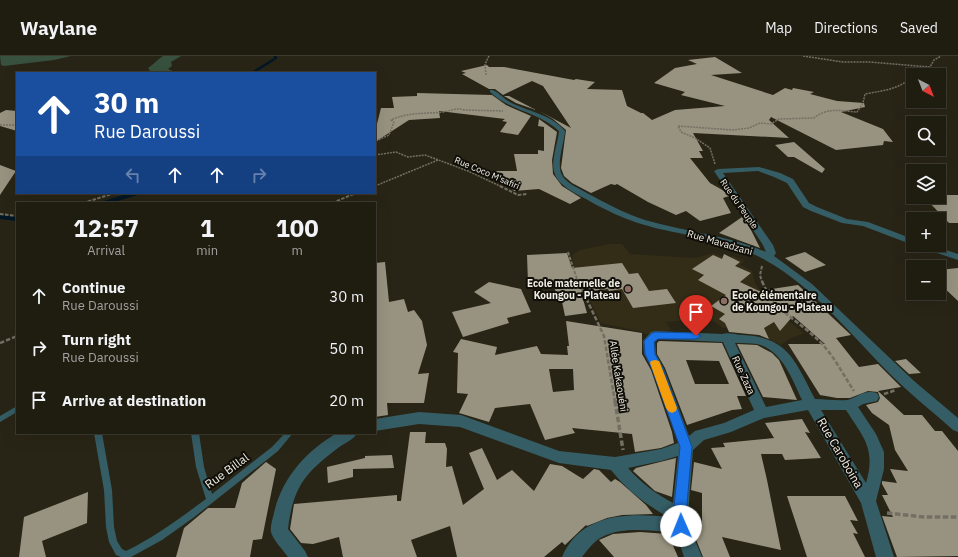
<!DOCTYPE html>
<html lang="en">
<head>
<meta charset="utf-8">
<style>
  :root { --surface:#1f1c10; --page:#272519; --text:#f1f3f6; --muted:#a1a19f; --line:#3c3a30 }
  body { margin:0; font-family:"IBM Plex Sans",sans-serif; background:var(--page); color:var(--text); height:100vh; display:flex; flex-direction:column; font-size:15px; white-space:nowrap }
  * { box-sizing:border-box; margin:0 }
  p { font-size:13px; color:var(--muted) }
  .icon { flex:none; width:22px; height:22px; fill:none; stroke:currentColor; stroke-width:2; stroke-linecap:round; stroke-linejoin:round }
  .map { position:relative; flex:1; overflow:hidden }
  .details { position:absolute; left:16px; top:146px; width:360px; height:232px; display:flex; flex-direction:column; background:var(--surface); border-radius:0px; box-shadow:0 4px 16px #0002,0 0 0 1px var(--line) }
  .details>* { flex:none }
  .top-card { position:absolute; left:16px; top:16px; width:360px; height:122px; border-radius:0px; box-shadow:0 4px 16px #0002,0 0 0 1px var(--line); background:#1a4fa0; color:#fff; overflow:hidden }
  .needle { width:26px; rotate:138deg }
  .buttons { position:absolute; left:906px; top:12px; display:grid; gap:8px }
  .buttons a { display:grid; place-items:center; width:40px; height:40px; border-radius:0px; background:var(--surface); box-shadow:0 4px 16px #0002,0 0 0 1px var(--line); font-size:20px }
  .pin { position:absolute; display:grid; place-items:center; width:34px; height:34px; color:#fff; margin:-41px -17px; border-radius:50% 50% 50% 0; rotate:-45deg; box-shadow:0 0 4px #0007 }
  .pin .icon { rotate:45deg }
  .me { position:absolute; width:44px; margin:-22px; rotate:359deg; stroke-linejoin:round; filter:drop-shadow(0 0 3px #0008) }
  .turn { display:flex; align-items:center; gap:14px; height:84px; padding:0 12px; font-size:18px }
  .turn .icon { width:52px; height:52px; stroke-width:2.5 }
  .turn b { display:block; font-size:28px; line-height:34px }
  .lanes { display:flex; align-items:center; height:38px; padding:0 12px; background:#0003; justify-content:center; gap:20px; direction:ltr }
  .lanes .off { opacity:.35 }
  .eta { display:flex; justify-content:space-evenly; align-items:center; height:68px; text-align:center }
  .eta b { font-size:24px; font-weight:700; line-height:28px }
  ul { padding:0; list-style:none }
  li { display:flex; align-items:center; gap:12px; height:52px; padding:0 12px }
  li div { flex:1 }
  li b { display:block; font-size:15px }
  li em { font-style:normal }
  header { display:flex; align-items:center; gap:24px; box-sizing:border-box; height:56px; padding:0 20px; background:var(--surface); border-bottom:1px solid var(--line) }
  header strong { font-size:19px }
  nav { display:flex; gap:22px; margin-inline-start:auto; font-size:14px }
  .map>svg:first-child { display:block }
  .built { fill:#332d17 }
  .forest { fill:#37513e }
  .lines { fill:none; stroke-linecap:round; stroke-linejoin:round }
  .stream-far1 { stroke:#001726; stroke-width:2.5 }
  .stream { stroke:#001726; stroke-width:4 }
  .building { fill:#989381; fill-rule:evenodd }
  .path-far3 { stroke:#737063; stroke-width:1.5; stroke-dasharray:2 1; stroke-linecap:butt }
  .path-far2 { stroke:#737063; stroke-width:2; stroke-dasharray:3.5 1.5; stroke-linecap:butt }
  .path-far1 { stroke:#737063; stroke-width:2.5; stroke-dasharray:4.5 2; stroke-linecap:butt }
  .path { stroke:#737063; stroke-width:3.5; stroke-dasharray:5.5 2.5; stroke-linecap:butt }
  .lane { fill:#355d65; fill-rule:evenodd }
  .street { fill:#355d65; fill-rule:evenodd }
  .route { fill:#1a73e8; stroke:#114b97 }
  .slow { fill:#f59e0b }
  .education-dot { fill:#8d6e63; stroke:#100e08; stroke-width:1.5 }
  .labels { text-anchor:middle; stroke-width:4; stroke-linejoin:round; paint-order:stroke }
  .far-street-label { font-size:9px; fill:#f1efe5; stroke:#100e08 }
  .street-label { font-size:10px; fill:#f1efe5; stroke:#100e08 }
  .poi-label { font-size:10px; font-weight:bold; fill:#f1efe5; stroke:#100e08; text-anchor:end }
  .near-street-label { font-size:12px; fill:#f1efe5; stroke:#100e08 }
</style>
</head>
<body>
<header>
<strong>Waylane</strong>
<nav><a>Map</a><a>Directions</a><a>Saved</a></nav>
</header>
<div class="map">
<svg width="958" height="501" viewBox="0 0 958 501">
  <rect width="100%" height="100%" fill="#292516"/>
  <path class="built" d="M609 188H622L630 198 695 202 714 197 728 203 733 200 744 205 740 209 752 215 755 227 760 235 770 242 778 257 804 277 789 283 781 289 753 275 735 272H723L713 265 685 264 666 266 671 274 645 278 643 276 601 267 575 214 572 199 580 194Z"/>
  <path class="forest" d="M0 0H71L54 4 4 10 1 9Z
    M163 0H181L171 6 172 10 168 13 177 17H161L150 15 148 12C154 8 157 4 163 0Z"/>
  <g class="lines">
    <path class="stream-far1" d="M252 17 276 2 275 0"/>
    <path class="stream" d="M104 147 137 137
      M0 161 17 163"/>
  </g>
  <path class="building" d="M715 1 742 17 711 19 773 39 785 32 792 34 793 32 814 36 810 38 837 45 864 47 865 51 841 56 883 73 893 86 884 85 883 89 836 94 771 61 769 64 789 82 693 77 703 95H699L703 102H690L710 127 726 136 729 140 723 142 731 157 700 165 686 155 676 159 648 146 617 128 615 129 611 128 591 137 572 127 564 120 561 112 566 74 553 63 539 55 571 72 543 30 532 25 503 39 495 33H489L462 18 466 17 461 15 487 9 489 11H504L574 24 576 23 595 26 587 33 622 34 627 50 641 57H643L652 64 675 54 725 50 681 39 685 36 654 27 675 12 697 8 688 4Z
    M417 37 492 39 506 49 531 60 518 79 500 76 507 66 502 65 505 63 439 55 440 62 409 64 375 86V70L377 68 381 52H394L392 41 417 40Z
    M504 40H509L536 54 516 47Z
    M6 54 17 55V75L0 70V57Z
    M539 63 557 76 552 104 553 118 562 130 581 142 570 148 539 133 514 135 496 115H517L514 98H538V94L544 95V71L538 70Z
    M794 86 825 113 822 117 794 101H788L775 89Z
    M0 109 16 115 0 139Z
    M939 139H958V167H949L924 141H939Z
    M742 161 749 170 760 192 719 177Z
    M805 196 826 209 805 216 785 202Z
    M567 197 572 212 622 207 629 218 638 217 649 235 667 233 676 247 633 252 622 233 609 235 608 233 581 236 587 257 565 260 560 236H556L552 226 528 227 527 199Z
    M724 198 740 206 735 210 751 217 740 226 759 235 798 229 851 279 836 282 859 311 878 308 901 331 878 335 904 359H922L935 375H942L958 395V500L897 501 882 460 893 461 882 439H888L882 428V425L897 427 890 413 908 415 895 394 889 369 872 357 866 349 878 346 880 342 878 336 868 335 850 342H837L820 339 788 288H825L793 260 780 275 774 266 764 272 769 283 759 279 729 276 725 267 719 263 725 258 711 250 726 239 698 224 704 219 692 213 713 199 722 203Z
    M385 206 389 246 404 243 408 256 414 254 422 265 427 289 418 318 429 317 424 347H387L388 359 375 361V207Z
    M958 212V245L939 227V214Z
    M489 226 521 233 531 256 507 262 509 267 463 281 452 256 491 247 474 236Z
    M566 265 642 277V298L651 314 672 376 674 387 661 392 635 396 632 378 572 372 575 377 545 384 530 348 495 352 489 366 459 357 468 338 457 337 458 297 453 296 461 283 497 291 495 299 537 290 541 298 568 299 567 290H569ZM549 313H573L574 334 553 336Z
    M659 285 722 287 746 340H737L742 353 732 354 687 369 665 312 657 298V287ZM686 304 719 305 729 328H695Z
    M737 288 757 289 772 297 779 304 797 344 763 341Z
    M906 303 921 317 909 318 895 305Z
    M802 363 810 377 805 376 821 402 785 404 782 398H761L767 424 781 494 722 481 730 501H703L695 481 693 466 702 468V437L691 434 694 406 722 413 711 392 725 391 723 387 774 382 765 367Z
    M410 376H426L425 387H445L447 393 446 411 452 410 463 449 484 433 469 397 482 392 497 424 512 414 534 435 550 408 562 410 583 423 594 413 599 414 611 426 615 423 620 426 646 449 653 458 622 459 607 462 587 470 586 469 565 489 562 486 544 501H457L450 470 411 484 417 501H343L339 481 313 488 301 487 290 473 294 448 397 439V445H401Z
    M392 399 394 412 353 413V421L328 427 327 411 365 402V400Z
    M676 402 672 441 655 435 633 415 636 412Z
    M266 406 276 413 262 483 253 484 250 501H176L184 472 208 452H235L242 427Z
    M88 436 87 467 42 485 46 501H19L24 461Z
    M787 440H845L858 465 850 464 858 478 853 477 865 501H807Z
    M640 476 668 478 678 501H614L599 484 613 478Z"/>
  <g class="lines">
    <path class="path-far3" d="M803 0 843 6H869L930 11
      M486 19 485 8 489 0
      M915 19 930 11 934 4 941 0
      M0 69H14L17 67
      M376 85 389 79 394 66 391 64C408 56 425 58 443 56 451 55 456 51 464 54L503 55
      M375 99 396 96 408 101 425 99 468 115 502 131
      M715 108 710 92 695 82 681 76 678 70 733 74 749 72 760 67 771 68 779 63 814 62C827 51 842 55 857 56L863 47 865 38C885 34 898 34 913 20
      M375 130 438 104"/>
    <path class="path-far2" d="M500 130 518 139 527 138
      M83 147 115 137
      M332 147 356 137
      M0 158 17 160
      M568 196 578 226
      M762 210 760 219 762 226"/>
    <path class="path-far1" d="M578 225 604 280 615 346
      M762 225C774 256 802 266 823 289 835 302 844 320 854 335
      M0 287 17 280
      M884 338 896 334"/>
    <path class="path" d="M615 345 623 394
      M887 457 924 461H958"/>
    <path class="lane" d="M17 350V356L0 366V360Z
      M94 377H102L112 434 114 471 117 485 122 493 126 495C155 481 180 462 206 443L196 411 191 377H199L204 411 212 438 272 391 285 377H293L278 395 193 462 162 484 131 501H121L116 499 109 486 106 471 104 434Z"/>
    <path class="street" d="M490 34C496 33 502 41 508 45 527 56 550 57 565 75 564 88 557 104 561 117 565 127 577 131 585 136 605 147 624 157 645 164 686 176 727 179 766 196L763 189 714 115 718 113 759 111 780 117 793 123 809 147 817 151 847 163 868 166 913 183V189L863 170 842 167 811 155 803 151 787 127 774 121 758 115 723 117 773 189 776 197 774 200 812 228 914 325 958 362V376L953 374C932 355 910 338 890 318 851 279 814 231 765 204 739 189 708 184 679 177 642 170 619 162 586 143 578 139 570 135 563 129 545 115 557 94 559 75 539 56 510 55 490 36Z
      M917 189H931L958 198V204L919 191Z
      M655 275 722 278C728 276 736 279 743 279 789 281 796 307 815 343 825 343 837 345 847 344 857 342 863 333 877 337L879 341 877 345 863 348 858 351 876 378 884 396V413L876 445 894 501H876L861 447 808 354 764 362 731 376 704 384 693 394 688 459 689 470 702 501H684L676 477C654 475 625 470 604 480 595 484 588 493 582 501H562C581 457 628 457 668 461 644 447 629 436 611 414L559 407 460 371 419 368 375 375V363L419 356 461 359 559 395 615 401 661 393 678 387 652 313 644 298 643 285 651 276ZM658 283 723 286 754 354 724 367 695 375 689 380 664 313 656 298 655 286ZM735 287C742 287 750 287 757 288 782 294 792 323 802 344L766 351ZM821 354H846C864 382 876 393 866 427ZM678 400 673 447C656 438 641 427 628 412L661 405Z
      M337 377H357C354 384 344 387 338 392 305 417 293 431 288 473L305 495 308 501H288C283 494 273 484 271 476 270 470 273 462 274 457 282 422 306 395 337 377Z"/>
  </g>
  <path class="route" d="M655 276 696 277 701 280 696 283H658L654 286 655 298 663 313 692 391 686 460 688 470 686 474 681 476 676 474 673 460 680 391 652 313 645 298 644 285 652 277Z"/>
  <path class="slow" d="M655 304 659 305 660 307 677 352 676 355 672 357 668 355 666 352 650 307 651 305Z"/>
  <g class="education-dot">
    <circle cx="628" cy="233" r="4"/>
    <circle cx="724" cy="245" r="4"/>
  </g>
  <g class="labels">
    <g class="far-street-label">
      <text transform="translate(487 117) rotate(23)" y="3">Rue Coco M'safiri</text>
      <text transform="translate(739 148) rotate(55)" y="3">Rue du Peuple</text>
    </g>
    <g class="street-label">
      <text transform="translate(720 186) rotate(16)" y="4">Rue Mavadzani</text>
      <text transform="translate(744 319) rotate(65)" y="4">Rue Zaza</text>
      <text transform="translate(619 320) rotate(81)" y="4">Allée Kakaouéni</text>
    </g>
    <g class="poi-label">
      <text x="620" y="231">Ecole maternelle de<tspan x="620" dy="12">Koungou - Plateau</tspan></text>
      <text x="732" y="243" text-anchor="start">Ecole élémentaire<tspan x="732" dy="12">de Koungou - Plateau</tspan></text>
    </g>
    <g class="near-street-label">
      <text transform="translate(840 397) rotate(60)" y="4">Rue Caroboina</text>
      <text transform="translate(227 415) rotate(-36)" y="4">Rue Billal</text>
    </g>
  </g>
</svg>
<div class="buttons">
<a><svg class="needle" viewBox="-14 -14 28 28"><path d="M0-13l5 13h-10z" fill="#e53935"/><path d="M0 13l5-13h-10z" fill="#a1a19f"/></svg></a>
<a><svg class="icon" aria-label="search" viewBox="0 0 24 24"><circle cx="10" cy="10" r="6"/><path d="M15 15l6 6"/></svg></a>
<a><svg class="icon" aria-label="layers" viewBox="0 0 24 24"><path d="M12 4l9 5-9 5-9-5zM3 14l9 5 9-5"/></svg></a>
<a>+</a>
<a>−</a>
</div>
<div class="pin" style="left:696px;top:280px;background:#d93025"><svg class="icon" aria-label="arrive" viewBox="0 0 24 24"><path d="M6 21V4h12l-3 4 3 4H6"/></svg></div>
<svg class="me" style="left:681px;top:470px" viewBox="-20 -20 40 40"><circle r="19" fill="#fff"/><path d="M0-13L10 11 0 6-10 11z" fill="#1a73e8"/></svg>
<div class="top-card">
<div class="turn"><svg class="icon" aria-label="ahead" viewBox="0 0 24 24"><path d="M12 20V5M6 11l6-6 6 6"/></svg><div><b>30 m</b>Rue Daroussi</div></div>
<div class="lanes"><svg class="icon off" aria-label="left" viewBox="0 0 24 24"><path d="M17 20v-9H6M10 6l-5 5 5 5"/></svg><svg class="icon" aria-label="ahead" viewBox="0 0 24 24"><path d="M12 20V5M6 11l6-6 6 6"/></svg><svg class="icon" aria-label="ahead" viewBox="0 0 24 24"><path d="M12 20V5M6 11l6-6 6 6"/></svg><svg class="icon off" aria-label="right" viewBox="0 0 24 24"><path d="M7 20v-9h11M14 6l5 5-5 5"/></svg></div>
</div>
<section class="details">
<div class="eta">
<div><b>12:57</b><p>Arrival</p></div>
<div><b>1</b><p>min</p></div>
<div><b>100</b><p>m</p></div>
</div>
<ul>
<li><svg class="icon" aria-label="ahead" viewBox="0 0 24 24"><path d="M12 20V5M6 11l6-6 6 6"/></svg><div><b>Continue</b><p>Rue Daroussi</p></div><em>30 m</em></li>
<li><svg class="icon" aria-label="right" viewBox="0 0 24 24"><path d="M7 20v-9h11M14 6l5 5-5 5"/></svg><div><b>Turn right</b><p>Rue Daroussi</p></div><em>50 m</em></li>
<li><svg class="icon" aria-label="arrive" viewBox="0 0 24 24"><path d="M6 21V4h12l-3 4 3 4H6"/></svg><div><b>Arrive at destination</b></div><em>20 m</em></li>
</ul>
</section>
</div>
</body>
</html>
